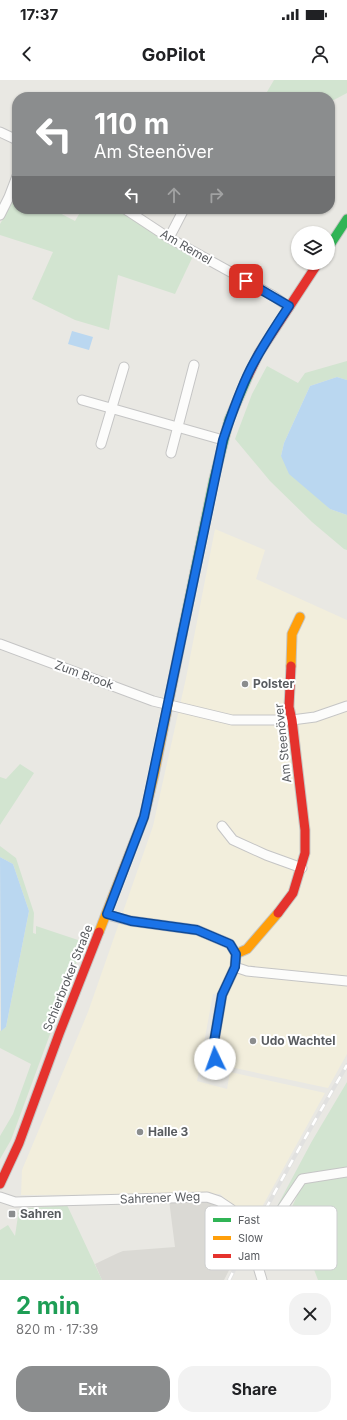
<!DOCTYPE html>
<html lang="en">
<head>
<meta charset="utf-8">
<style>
  :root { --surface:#fff; --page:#f2f2f2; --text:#202124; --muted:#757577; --accent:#8b8d8e }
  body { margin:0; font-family:Inter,sans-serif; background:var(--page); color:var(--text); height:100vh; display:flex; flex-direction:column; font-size:15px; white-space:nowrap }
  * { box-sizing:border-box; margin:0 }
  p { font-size:13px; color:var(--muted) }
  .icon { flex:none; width:22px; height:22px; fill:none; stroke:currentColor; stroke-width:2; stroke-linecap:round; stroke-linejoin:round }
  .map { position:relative; height:1200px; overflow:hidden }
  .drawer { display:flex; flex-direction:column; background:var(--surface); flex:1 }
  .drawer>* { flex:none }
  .banner { position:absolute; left:12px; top:12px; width:323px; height:122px; border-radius:16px; box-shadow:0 1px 3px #0004; background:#8b8d8e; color:#fff; overflow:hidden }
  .buttons { position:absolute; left:291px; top:146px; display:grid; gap:8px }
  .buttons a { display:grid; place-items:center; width:44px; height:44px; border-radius:50%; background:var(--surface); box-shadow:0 1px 3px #0004; font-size:20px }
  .pin { position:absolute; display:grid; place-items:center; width:34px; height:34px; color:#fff; margin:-17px; border-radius:8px; box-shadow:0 2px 6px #0006 }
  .me { position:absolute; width:44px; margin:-22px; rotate:357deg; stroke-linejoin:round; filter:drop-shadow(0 0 3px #0008) }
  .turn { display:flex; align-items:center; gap:14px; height:84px; padding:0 16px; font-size:18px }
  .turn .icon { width:52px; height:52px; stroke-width:2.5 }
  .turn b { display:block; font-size:28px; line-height:34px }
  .lanes { display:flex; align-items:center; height:38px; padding:0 16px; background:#0003; justify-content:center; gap:20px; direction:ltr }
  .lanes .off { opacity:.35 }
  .round { display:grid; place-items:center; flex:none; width:42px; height:42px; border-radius:16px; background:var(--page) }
  .headline { display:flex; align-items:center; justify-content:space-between; height:68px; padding:0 16px }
  h1 { font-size:24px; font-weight:700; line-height:30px; color:#1e9e55 }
  .primary-button { display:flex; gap:8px; margin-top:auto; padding:8px 16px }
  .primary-button a { flex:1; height:46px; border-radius:16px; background:var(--accent); color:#fff; font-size:16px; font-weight:700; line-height:46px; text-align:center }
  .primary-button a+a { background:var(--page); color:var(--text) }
  .status { display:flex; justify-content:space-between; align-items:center; height:28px; padding:0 20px; background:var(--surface); direction:ltr }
  .status svg { height:11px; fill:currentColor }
  header { display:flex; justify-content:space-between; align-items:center; height:52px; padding:0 16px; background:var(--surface); font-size:18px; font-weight:700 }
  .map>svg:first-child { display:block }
  .commercial { fill:#f2eedc }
  .industrial { fill:#dad9d4 }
  .green { fill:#d2e4d0 }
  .water { fill:#bad7f0 }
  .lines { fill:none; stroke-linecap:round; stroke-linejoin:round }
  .street-casing { stroke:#c5c5c5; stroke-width:11 }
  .fast-casing { stroke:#c5c5c3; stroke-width:11 }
  .slow-casing { stroke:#c5c5c3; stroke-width:11 }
  .jam-casing { stroke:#c5c5c3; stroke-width:11 }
  .street { stroke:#fcfcfb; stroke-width:9 }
  .fast { stroke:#30b455; stroke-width:9 }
  .slow { stroke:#ff9f0a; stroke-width:9 }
  .jam { stroke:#e5322d; stroke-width:9 }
  .rail-casing { stroke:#e1e1e0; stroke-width:4 }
  .rail { stroke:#fff; stroke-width:2.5; stroke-dasharray:8; stroke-linecap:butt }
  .route-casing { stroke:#114b97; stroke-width:10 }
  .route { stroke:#1a73e8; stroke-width:7 }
  .poi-dot { fill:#8b8d8e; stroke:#fff; stroke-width:1.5 }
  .labels { text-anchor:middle; stroke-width:4; stroke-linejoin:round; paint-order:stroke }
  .street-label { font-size:12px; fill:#595c60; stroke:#fff }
  .poi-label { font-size:12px; font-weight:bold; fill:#595c60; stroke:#fff; text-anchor:start }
  .key { fill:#fff; stroke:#cdcecf; stroke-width:1 }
  .key-label { font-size:11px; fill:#595c60 }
</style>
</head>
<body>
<div class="status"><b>17:37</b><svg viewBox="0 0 49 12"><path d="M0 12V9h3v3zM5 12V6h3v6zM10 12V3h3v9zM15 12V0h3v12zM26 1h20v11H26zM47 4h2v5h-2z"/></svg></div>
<header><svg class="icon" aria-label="back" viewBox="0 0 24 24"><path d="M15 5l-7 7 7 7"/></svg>GoPilot<svg class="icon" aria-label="person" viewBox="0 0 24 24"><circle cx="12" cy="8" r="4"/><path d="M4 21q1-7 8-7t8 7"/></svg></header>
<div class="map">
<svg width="347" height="1200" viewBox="0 0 347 1200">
  <rect width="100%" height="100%" fill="#e9e8e3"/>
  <path class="commercial" d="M215 449 265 470 256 499 347 540V974L328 1008 230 987 218 967 227 915 213 914 197 1001 227 1009 230 992 325 1013 252 1145 220 1114 21 1115 22 1090 88 932 153 746 186 598Z"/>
  <path class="industrial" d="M169 1120 214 1121 229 1131 244 1161 224 1200H102L95 1184 118 1173 123 1171 175 1167Z"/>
  <path class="green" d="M274 0H347V13L330 22V17H264Z
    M17 115V129H52L75 141 82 129H115L193 176 175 214 118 195 109 250 75 240 32 219 53 172 0 155V144Z
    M347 281V300L337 297 310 306 284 363 281 376 330 429 347 435V470L344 469 312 442 270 401 235 359 252 314 267 286 298 303 305 293Z
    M20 684 34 693 0 745V697L6 699Z
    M0 766 16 778 34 833 33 853 36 854V846L84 862 11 1060 0 1079V1056L13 1034 31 984 0 968V951L6 947 29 831 13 784 0 777Z
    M347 1002V1200H318L291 1129 297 1116 287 1115 258 1170 257 1164 312 1061Z
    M67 1125 102 1200H0V1150L8 1145 15 1156 19 1129Z"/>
  <path class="water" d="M72 251 93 257 89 270 68 264Z
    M337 297 347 300V435L330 429 289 394 281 376 284 363 310 306Z
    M0 777 13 784 29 831 6 947 1 951Z"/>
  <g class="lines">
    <defs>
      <path id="street" d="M0 52 17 60
        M125 129 169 158 272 215 289 227
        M0 135 9 117 17 96
        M169 158 184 129
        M82 320 223 360
        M101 364 124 287
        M171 373 194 285
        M0 564 153 621 232 640H292L315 637 347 626
        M222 746 233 760 266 775 302 788
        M107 835 131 841 197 850 230 864 236 874
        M235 887 247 891 347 901
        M0 1117 15 1122 207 1117 219 1121 231 1129 236 1137 256 1180 262 1200
        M256 1180 266 1173 277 1136 302 1099 347 1092"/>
      <path id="fast" d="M328 168 347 139
        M182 555 214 399 229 340 248 296"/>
      <path id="slow" d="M291 586 292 554 300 537
        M99 852 144 737 154 695 182 555
        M218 990 213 968 222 915 235 887 236 874 247 869 278 833"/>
      <path id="jam" d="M248 296 259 273 318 183
        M278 833 293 813 305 773V750L292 640 289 627 291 586
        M0 1104 19 1063 59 954 99 852"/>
    </defs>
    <use href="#street" class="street-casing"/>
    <use href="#fast" class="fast-casing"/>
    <use href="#slow" class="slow-casing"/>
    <use href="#jam" class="jam-casing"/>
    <use href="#street" class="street"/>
    <use href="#fast" class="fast"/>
    <use href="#slow" class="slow"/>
    <use href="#jam" class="jam"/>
    <defs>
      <path id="rail" d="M229 1200C265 1127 306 1056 347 985"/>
    </defs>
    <use href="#rail" class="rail-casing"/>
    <use href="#rail" class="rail"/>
  </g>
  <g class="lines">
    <defs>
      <path id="route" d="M215 979 213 968 222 915 235 887 236 874 230 864 197 850 131 841 107 834 144 737 147 723 223 360C231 336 239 312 250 290 261 268 275 247 289 226L246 201"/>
    </defs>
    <use href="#route" class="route-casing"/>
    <use href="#route" class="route"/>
  </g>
  <g class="poi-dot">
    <circle cx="245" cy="604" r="4"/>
    <circle cx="253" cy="961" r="4"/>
    <circle cx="140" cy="1052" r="4"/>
    <rect x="8" y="1130" width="8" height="8" rx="2"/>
  </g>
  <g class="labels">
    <g class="street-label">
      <text transform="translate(186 167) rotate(30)" y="4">Am Remel</text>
      <text transform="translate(84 595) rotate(20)" y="4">Zum Brook</text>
      <text transform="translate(283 663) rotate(-96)" y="4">Am Steenöver</text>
      <text transform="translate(68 898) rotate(-68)" y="4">Schierbroker Straße</text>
      <text transform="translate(160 1118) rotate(-2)" y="4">Sahrener Weg</text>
    </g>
    <g class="poi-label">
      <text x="253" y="608">Polster</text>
      <text x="261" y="965">Udo Wachtel</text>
      <text x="148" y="1056">Halle 3</text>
      <text x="20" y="1138">Sahren</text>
    </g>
  </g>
  <rect x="205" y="1126" width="132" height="64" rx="6" class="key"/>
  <rect x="213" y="1138" width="18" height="4" fill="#30b455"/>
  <rect x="213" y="1156" width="18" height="4" fill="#ff9f0a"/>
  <rect x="213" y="1174" width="18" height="4" fill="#e5322d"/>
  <g class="key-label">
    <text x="238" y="1144">Fast</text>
    <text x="238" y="1162">Slow</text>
    <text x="238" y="1180">Jam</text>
  </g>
</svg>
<div class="buttons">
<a><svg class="icon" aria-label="layers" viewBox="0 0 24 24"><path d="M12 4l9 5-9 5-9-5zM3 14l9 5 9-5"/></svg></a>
</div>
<div class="pin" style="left:246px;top:201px;background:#d93025"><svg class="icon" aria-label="arrive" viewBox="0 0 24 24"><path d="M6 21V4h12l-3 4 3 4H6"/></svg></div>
<svg class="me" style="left:215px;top:979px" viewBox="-20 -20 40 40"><circle r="19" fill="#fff"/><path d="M0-13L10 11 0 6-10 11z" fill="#1a73e8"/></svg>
<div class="banner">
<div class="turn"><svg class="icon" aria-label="left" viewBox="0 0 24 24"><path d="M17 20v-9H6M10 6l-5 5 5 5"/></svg><div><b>110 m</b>Am Steenöver</div></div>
<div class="lanes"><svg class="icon" aria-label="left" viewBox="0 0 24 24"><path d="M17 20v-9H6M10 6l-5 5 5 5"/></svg><svg class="icon off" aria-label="ahead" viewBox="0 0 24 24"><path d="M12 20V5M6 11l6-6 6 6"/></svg><svg class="icon off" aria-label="right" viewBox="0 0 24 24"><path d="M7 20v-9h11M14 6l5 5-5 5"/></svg></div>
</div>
</div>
<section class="drawer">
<div class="headline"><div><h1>2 min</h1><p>820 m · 17:39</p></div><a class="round"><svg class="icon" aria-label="close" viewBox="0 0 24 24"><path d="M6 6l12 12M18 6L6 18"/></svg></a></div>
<div class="primary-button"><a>Exit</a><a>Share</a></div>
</section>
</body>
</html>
